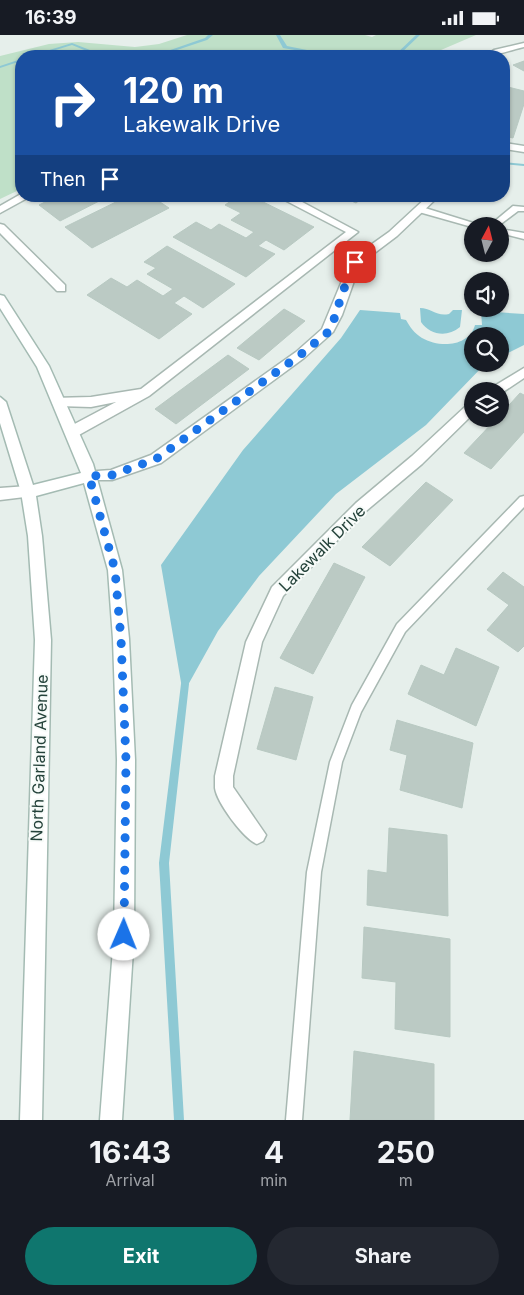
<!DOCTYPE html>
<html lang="en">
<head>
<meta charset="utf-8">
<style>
  :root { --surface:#171b24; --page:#242831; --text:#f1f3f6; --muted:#9ea1a6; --accent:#0f766e }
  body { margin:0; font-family:Inter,sans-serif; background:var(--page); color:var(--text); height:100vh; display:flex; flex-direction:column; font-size:19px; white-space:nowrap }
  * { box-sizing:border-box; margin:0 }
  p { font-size:16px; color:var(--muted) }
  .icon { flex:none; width:28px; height:28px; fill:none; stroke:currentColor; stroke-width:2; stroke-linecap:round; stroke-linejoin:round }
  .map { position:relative; height:1085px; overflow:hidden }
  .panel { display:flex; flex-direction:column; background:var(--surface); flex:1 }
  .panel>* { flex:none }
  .top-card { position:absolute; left:15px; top:15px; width:495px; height:152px; border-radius:20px; box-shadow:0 1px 4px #0004; background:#1a4fa0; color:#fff; overflow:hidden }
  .needle { width:32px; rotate:7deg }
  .tools { position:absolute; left:464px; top:182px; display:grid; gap:10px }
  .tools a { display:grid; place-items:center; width:45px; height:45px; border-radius:50%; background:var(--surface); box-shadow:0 1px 4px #0004; font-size:25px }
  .pin { position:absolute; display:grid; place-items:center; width:42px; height:42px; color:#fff; margin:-21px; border-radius:10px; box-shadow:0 2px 8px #0006 }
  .me { position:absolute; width:55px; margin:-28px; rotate:1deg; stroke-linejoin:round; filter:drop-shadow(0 0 4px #0008) }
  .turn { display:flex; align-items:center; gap:18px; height:105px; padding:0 25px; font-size:22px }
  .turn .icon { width:65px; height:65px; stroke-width:2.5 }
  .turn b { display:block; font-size:35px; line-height:42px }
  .then { display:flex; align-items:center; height:48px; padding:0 25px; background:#0003; gap:10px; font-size:19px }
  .eta { display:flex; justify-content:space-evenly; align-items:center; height:85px; text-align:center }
  .eta b { font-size:30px; font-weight:700; line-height:35px }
  .cta { display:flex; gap:10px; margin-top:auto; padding:10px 25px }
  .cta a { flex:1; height:58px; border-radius:30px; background:var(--accent); color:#fff; font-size:20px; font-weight:700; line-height:58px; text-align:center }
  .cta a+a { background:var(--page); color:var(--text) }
  .status { display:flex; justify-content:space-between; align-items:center; height:35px; padding:0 25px; background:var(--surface); direction:ltr }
  .status svg { height:14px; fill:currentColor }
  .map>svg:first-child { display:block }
  .green { fill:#bfe0c8 }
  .water { fill:#8ec9d4 }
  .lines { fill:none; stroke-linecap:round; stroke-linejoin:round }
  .stream { fill:#8ec9d4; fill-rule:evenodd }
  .building { fill:#bbcac4; stroke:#b8c9c2 }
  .service-casing { stroke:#a8b8b2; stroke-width:3 }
  .minor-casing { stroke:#a8b8b2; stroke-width:3 }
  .secondary-casing { stroke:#a4bbb3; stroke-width:3 }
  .service { fill:#fff; fill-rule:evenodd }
  .minor { fill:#fff; fill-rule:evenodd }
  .secondary { fill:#fff; fill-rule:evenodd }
  .route { stroke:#1a73e8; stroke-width:9; stroke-dasharray:0 16.2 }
  .labels { text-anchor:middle; stroke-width:4; stroke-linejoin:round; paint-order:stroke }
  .street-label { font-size:16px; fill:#24423a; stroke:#f7fbf9 }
</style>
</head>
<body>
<div class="status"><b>16:39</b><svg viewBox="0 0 49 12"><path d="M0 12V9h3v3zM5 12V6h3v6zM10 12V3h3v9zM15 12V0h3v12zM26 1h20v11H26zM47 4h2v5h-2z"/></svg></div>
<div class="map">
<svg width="524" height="1085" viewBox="0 0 524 1085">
  <rect width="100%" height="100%" fill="#e6efeb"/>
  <path class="green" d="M187 0H365L372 2 376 0H476L427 21H21V154L0 164V21L49 9 78 7 135 12 159 9Z"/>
  <path class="water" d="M420 273C431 273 437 282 449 279L453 275H462L460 292C447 303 430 300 421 287Z
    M360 275 400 278 401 284 406 285C410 292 414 298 422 303 439 313 469 312 475 290H482L481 276 524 279V310L500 322V301H472V329H485L426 390 336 459 259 541 218 596 183 659 161 530 243 415 341 303Z"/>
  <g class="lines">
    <path class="stream" d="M208 0H213L207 5 159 21H153L205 3Z
      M276 0H280L287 11 337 21H329L283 13Z
      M416 0H420L398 21H394Z
      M72 8 90 15 118 21H110L89 17 72 10 36 21H30Z
      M21 24V26L0 33V31Z
      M504 127 524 129V131L504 129Z
      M185 645 188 646 189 649 169 828 184 1085H174L159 828 181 649 182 646Z"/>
  </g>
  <path class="building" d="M524 26V36L513 30Z
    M504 51 524 56V69L513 103 504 101Z
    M44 161H109L60 186 39 170 47 166 42 162Z
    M128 161H151L169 173 92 213 65 192Z
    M238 161H251L314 192 284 215 266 205 258 211 275 219 246 242 173 202 196 187 211 195 219 189 246 203 254 197 231 185 241 178 225 170Z
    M340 161H365L356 168Z
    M167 211 235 249 203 273 184 261 174 268 192 279 159 304 87 260 111 243 127 252 137 245 163 261 173 254 147 239 156 233 144 227Z
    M284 274 305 286 259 325 237 313Z
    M228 320 249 334 176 389 155 374Z
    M520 358 524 360V397L491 434 464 418 496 384H500V380Z
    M426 447 453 465 390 531 362 512Z
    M334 528 365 542 313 639 280 623Z
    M503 537 524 552V611L518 617 487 595 509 570 487 554Z
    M456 613 499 632 476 691 408 659 421 630 444 640Z
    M275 652 313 662 296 725 257 714Z
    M397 685 473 708 462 773 400 755 407 720 390 715Z
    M389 793 447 800 448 881 367 870 368 835 387 838Z
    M364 892 450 904V1002L395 994 396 947 362 943Z
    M354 1016 434 1029V1085H350Z"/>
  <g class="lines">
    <defs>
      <path id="service" d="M524 8V12C515 14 493 21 486 21L494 15Z
        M513 171 524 172V176H518L498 191H489Z
        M419 173H425L483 191 472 192 419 177Z
        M500 194 524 198V204L500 198Z
        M524 461V472L405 597 361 677 342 727 321 837 302 1085H286L307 837 330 727 352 670 397 589 520 462Z"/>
      <path id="minor" d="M504 108 524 111V117L504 114Z
        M21 159V161H31L0 178V171Z
        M277 161H291L358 197 149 361 77 401H67L65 397 67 393 116 367 91 372 58 371 53 369 52 366 53 363 91 362 141 354 346 197Z
        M428 161H439L397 201 360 229 342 280 333 297 304 323 161 428 112 445H84L82 441 84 437 111 435 151 420 296 317 322 294 351 224 389 197Z
        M0 189 4 190 65 250V256H57L0 198Z
        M524 333V343L500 359V356H489L491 353Z
        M472 368V380L422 429 366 476 283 561 262 607 233 741V752L266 800 263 806 257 809C244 804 217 768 215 753 215 749 215 745 215 741L246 607 272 552 356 468 412 421 467 370Z
        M28 451 33 453 35 457 33 461 0 465V453Z"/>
      <path id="secondary" d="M0 260 4 261 49 331 93 429 122 535 129 604 135 725 134 900 122 1085H100L114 900 117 725 113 604 108 535 84 448 36 461 42 501 51 605 42 1085H20L35 605 28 501 21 457 0 388V362L6 367 33 450 81 438 37 332 0 273Z"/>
    </defs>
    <use href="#service" class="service-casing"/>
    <use href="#minor" class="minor-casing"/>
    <use href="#secondary" class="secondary-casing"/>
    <use href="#service" class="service"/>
    <use href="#minor" class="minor"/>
    <use href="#secondary" class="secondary"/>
  </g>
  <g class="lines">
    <path class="route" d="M124 900 126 725 121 604 115 535 89 441 112 440 156 424 300 320 327 298 336 280 341 261 355 227"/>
  </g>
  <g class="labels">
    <g class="street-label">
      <text transform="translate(322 513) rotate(-45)" y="6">Lakewalk Drive</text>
      <text transform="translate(39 723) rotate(-88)" y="6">North Garland Avenue</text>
    </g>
  </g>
</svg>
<div class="tools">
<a><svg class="needle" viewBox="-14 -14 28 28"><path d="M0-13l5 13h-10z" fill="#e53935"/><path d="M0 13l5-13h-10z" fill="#9ea1a6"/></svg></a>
<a><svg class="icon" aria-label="sound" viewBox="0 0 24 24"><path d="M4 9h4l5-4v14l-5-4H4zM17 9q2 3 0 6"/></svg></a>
<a><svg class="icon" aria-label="search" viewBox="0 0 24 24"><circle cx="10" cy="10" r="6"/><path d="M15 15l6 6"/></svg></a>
<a><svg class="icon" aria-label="layers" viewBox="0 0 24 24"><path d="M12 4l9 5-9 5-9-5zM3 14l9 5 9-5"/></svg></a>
</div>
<div class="pin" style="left:355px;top:227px;background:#d93025"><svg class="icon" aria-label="arrive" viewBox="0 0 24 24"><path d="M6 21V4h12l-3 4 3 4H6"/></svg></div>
<svg class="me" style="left:124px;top:900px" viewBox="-20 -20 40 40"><circle r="19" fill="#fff"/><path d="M0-13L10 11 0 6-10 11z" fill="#1a73e8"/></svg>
<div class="top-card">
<div class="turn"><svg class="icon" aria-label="right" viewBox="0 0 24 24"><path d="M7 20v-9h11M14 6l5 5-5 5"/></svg><div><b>120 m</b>Lakewalk Drive</div></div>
<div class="then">Then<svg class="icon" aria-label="arrive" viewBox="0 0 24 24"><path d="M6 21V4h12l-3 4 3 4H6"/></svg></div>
</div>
</div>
<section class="panel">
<div class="eta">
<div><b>16:43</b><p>Arrival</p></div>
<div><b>4</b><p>min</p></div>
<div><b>250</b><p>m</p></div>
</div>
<div class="cta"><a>Exit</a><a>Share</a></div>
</section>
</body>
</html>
